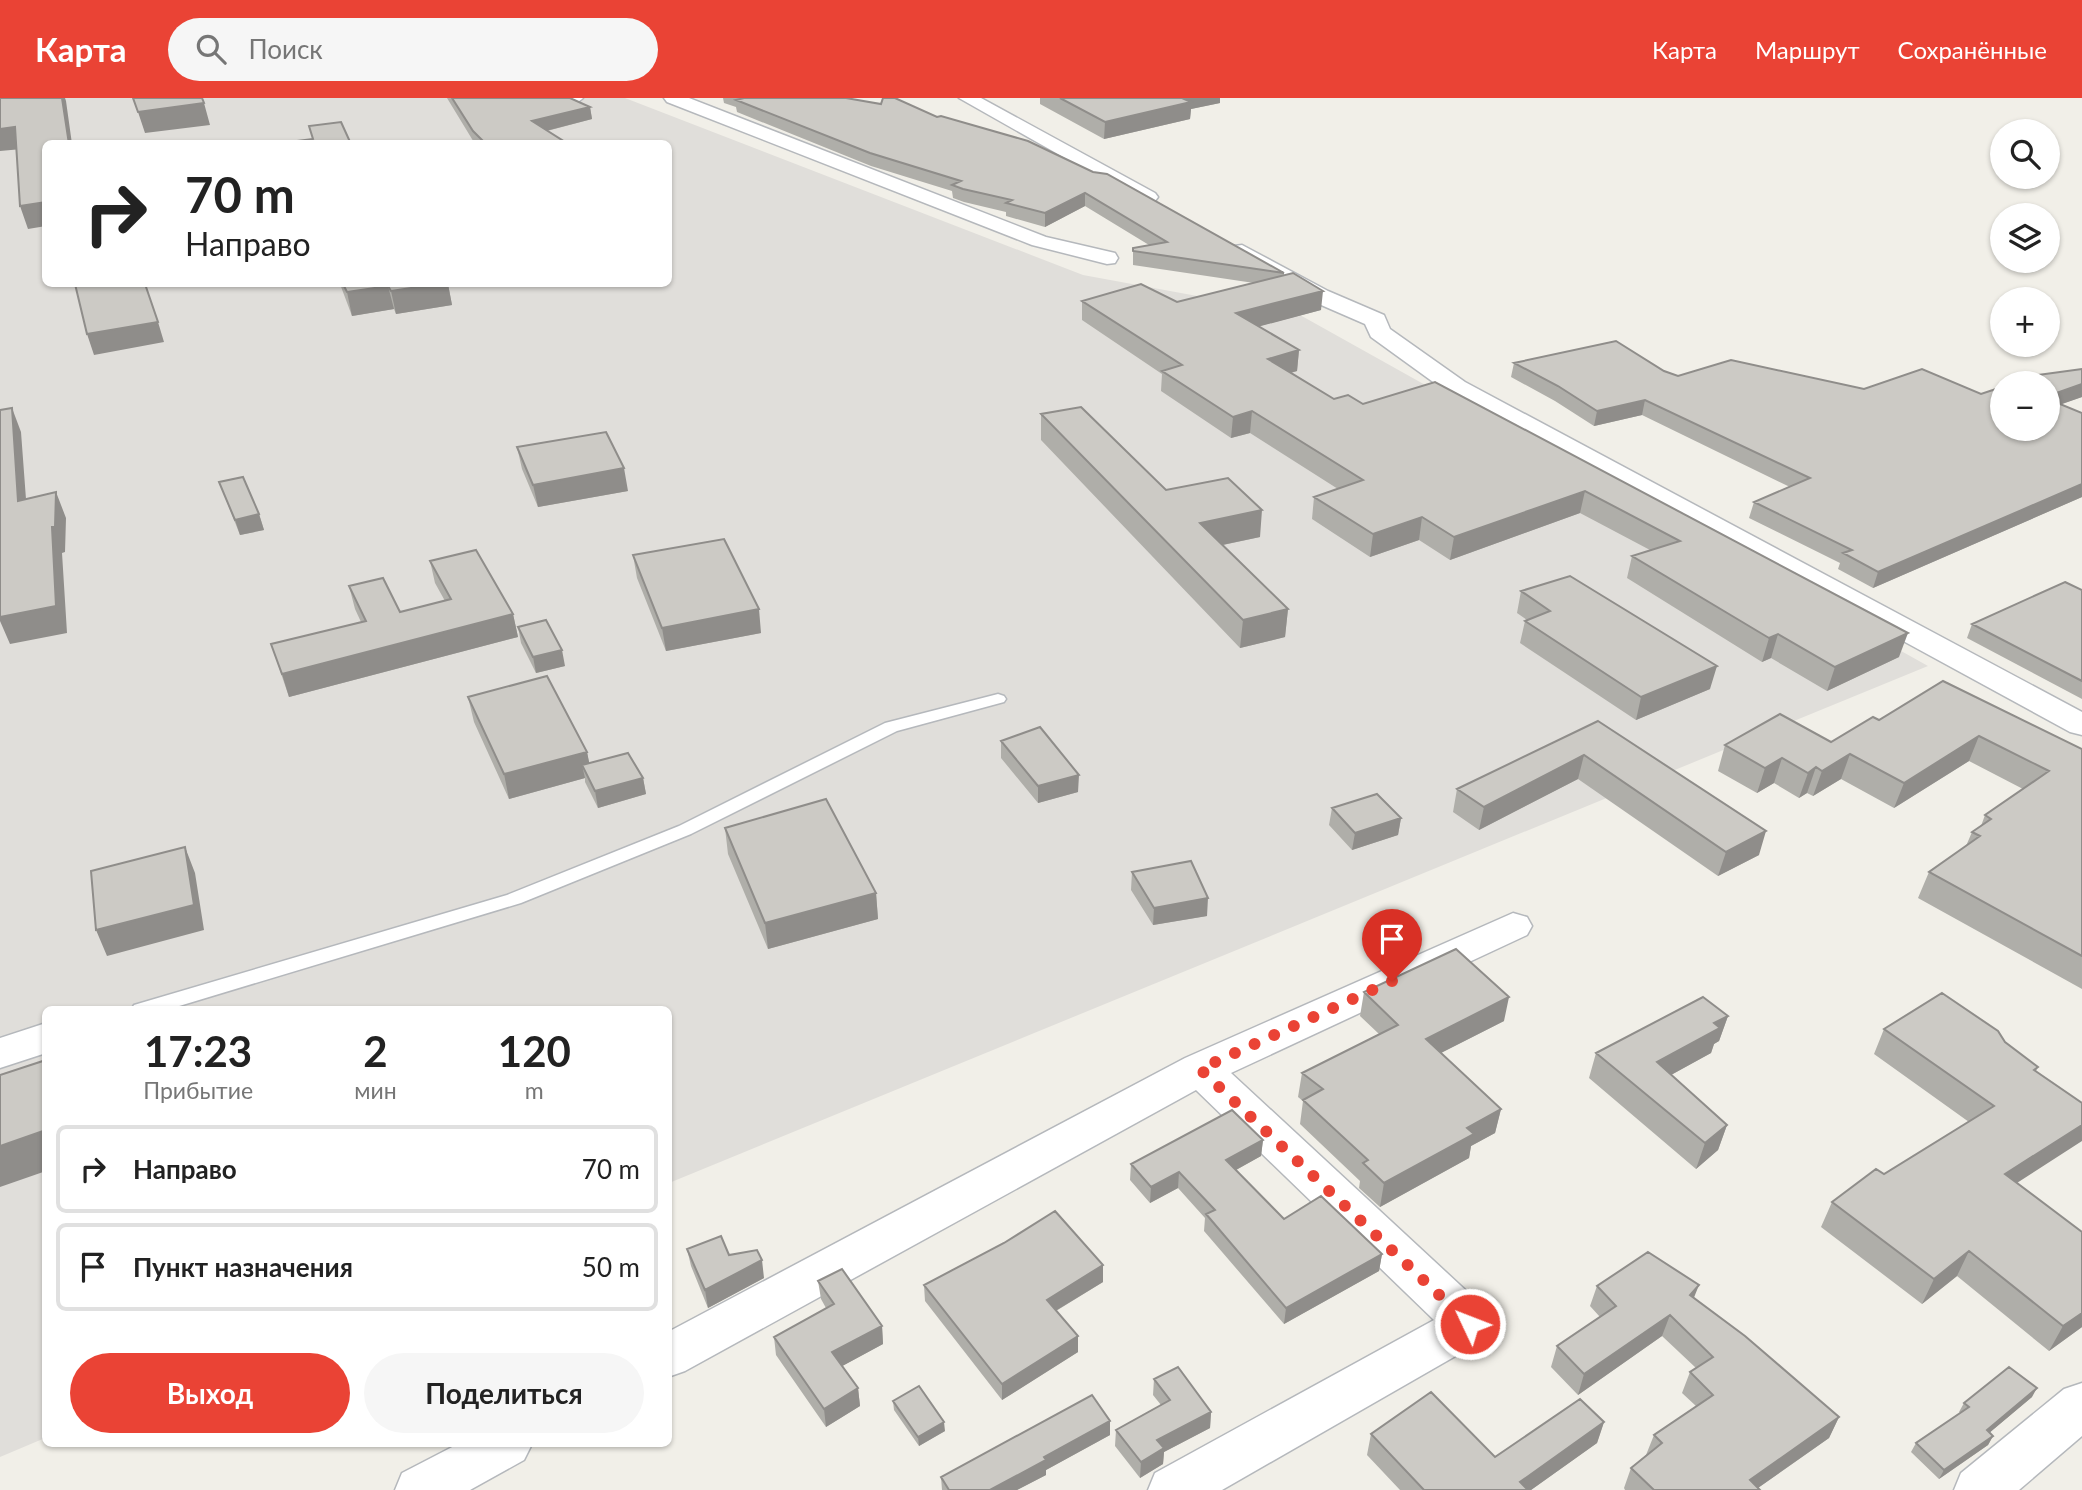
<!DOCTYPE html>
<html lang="ru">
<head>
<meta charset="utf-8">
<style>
  :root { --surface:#fff; --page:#f6f6f6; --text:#222; --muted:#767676; --line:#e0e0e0; --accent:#ea4335 }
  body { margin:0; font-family:Lato,sans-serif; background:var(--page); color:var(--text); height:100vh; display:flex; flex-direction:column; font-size:26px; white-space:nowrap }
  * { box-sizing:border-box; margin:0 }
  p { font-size:23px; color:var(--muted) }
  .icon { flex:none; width:38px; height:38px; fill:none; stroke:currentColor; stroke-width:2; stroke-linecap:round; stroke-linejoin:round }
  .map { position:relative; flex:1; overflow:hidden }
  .drawer { position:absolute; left:42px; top:908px; width:630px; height:441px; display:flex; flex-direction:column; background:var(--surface); border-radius:10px; box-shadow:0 2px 5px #0004 }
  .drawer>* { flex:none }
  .top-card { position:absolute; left:42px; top:42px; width:630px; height:147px; border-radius:10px; box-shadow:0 2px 5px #0004; background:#fff; color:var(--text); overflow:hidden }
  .buttons { position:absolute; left:1990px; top:21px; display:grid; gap:14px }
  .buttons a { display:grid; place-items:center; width:70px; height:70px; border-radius:50%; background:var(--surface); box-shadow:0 2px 5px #0004; font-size:35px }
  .pin { position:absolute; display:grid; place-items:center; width:60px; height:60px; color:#fff; margin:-72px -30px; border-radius:50% 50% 50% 0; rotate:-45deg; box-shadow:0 0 7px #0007 }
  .pin .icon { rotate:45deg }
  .me { position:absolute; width:77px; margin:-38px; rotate:313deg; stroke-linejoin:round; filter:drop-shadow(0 0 5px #0008) }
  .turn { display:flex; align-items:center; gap:24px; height:147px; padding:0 28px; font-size:32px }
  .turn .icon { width:91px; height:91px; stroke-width:2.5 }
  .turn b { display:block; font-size:49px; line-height:60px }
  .eta { display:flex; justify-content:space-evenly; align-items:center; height:119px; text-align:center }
  .eta b { font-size:42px; font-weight:700; line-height:49px }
  .button { display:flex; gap:14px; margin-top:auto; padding:14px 28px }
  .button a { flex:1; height:80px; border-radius:42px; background:var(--accent); color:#fff; font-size:28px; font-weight:700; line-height:80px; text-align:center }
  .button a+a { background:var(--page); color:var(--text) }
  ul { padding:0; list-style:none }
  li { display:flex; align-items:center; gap:21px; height:88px; margin:0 14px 10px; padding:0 14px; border:4px solid var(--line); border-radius:10px }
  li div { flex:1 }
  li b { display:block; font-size:26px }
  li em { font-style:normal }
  header { display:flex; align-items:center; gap:42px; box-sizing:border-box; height:98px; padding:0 35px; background:var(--accent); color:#fff }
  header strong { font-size:33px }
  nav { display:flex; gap:38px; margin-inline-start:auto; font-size:24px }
  .search { width:490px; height:63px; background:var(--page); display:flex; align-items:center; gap:18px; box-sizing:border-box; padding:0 24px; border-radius:38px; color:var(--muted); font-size:26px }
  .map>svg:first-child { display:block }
  .industrial { fill:#e0deda; fill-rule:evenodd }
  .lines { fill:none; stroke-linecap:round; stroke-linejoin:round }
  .service-casing { stroke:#b5b8bc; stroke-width:3 }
  .minor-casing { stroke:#b5b8bc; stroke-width:3 }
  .service { fill:#fff; fill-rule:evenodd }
  .minor { fill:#fff; fill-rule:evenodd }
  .wall { fill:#afaea9 }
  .shaded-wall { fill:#8f8d8a }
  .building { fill:#cccac5; stroke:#8f8d8a; stroke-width:2 }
  .route { stroke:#ea4335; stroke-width:12; stroke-dasharray:0 21.6 }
</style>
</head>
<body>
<header>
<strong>Карта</strong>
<div class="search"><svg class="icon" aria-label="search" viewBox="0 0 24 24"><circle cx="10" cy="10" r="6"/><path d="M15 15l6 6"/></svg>Поиск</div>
<nav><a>Карта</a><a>Маршрут</a><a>Сохранённые</a></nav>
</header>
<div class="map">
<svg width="2082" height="1392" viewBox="0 0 2082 1392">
  <rect width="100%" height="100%" fill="#f1efe8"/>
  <path class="industrial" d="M0 0H625L1083 177 1300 217 1928 568 669 1085 668 912H46L45 1340 0 1359ZM46 46H668V186H46Z"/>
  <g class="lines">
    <defs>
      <path id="service" d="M998 596 1004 598 1006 601 1004 604 897 633 691 736 521 805 166 912H131L134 907 507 797 679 728 885 625Z"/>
      <path id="minor" d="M548 0H583C575 8 556 8 548 0Z
        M664 0H689L1046 139 1115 155 1118 160 1115 165 1107 166 1032 147 667 4Z
        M959 0H981L1155 95 1158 99 1155 103H1141Z
        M1242 147 1328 193 1384 217 1390 231 1465 284 2082 614V637L2070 634 1447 294 1371 239 1365 226 1312 203 1234 158 1231 153 1234 148Z
        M1513 815 1527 819 1532 828 1527 837 1231 975 1487 1212 1494 1226 1487 1240 1222 1392H1148L1155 1375 1434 1222 1196 992 685 1273 668 1279V1234L1185 960Z
        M46 925V955L0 970V940Z
        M2082 1285V1338L2019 1392H1954L1961 1375 2064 1291Z
        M458 1346H532L524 1362 470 1392H395L402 1375Z"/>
    </defs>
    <use href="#service" class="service-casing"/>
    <use href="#minor" class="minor-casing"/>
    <use href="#service" class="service"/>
    <use href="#minor" class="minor"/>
  </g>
  <path class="wall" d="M447 0H570L590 9 592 21 547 33 565 44 566 46H475Z
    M723 0H846L1284 175V178L1321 212 1259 228 1299 252 1297 273 1291 275 1334 301 1363 306 1435 284 1899 559 1827 593 1771 560 1762 564 1627 480 1632 458 1650 452 1580 415 1450 462 1419 442 1370 459 1312 421 1314 399 1338 391 1250 335 1231 340 1161 293 1162 276 1082 222V203L1177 204 1254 185 1133 167V150L1149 147 1085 108 1045 129 1006 118V114L964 104 953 100 952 93 871 68 737 14 736 9 724 5Z
    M1040 0H1220V5L1191 11 1190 21 1104 41 1040 6Z
    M340 186H448L452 207 396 216 394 211 352 218Z
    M1514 265 1664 273 1678 278 1864 291 1981 296 2048 285 2082 299 2061 306 2082 315V399L1873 490 1838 471 1840 465 1749 420 1754 404 1790 389 1642 317 1594 328 1555 303 1511 279Z
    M1041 316 1166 392 1260 439 1223 447 1288 511 1285 539 1240 550 1041 342Z
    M517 349 628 393 538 409 522 371Z
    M219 384 259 416 264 432 240 437Z
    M633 457 761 535 666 553 637 480Z
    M430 463 513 516 518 539 289 599 271 546 361 524 355 511 349 488 400 514 445 503 435 485Z
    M2082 492V601L1967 540 1972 526Z
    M1521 493 1710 591 1636 622 1520 545 1525 523 1527 522 1517 515Z
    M518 529 565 568 536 575 521 545Z
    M468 599 587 654 589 665 643 680 646 696 598 710 585 684V680L509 701 474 624Z
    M1879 622 2082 651V891L1918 800 1929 774 1966 748 1972 734 1981 728 1985 717 2023 691 1969 663 1894 710 1841 681 1813 698 1807 695 1799 700 1774 685 1757 695 1718 673 1725 647 1831 644Z
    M1598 623 1759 757 1718 778 1578 681 1479 732 1453 714 1457 691Z
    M1001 643 1078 694 1038 705 1001 660Z
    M1332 710 1401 720 1398 737 1352 752 1329 727Z
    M725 730 876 795 878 821 768 851 728 756Z
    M1132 774 1207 818 1153 827 1131 792Z
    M1364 894 1504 923 1441 955 1501 1011 1495 1035 1471 1048 1469 1060 1380 1109 1359 1090 1360 1083 1300 1026 1303 1003 1298 999 1302 975 1379 936 1360 918Z
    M1728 918 1719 943 1714 946 1711 955 1671 977 1727 1027 1718 1052 1696 1071 1589 980 1596 955Z
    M1884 931 2005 944 2038 969 2036 973 2017 1085 2082 1229 2049 1253 1957 1178 1922 1206 1821 1129 1832 1104 1884 1076 1969 1024 1874 956Z
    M1263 1042 1261 1058 1236 1072 1284 1121 1382 1156 1379 1173 1284 1226 1204 1133 1205 1120 1178 1090 1150 1105 1130 1082 1131 1066Z
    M687 1151 729 1157 764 1180 708 1210 691 1168Z
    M818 1183 882 1228 883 1246 842 1268 858 1290 860 1308 826 1329 776 1257 774 1239 826 1210 821 1201Z
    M1103 1184 1056 1213 1078 1238V1254L1002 1302 925 1203 924 1187Z
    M1597 1188 1694 1200 1839 1319 1829 1340 1758 1390 1760 1392H1625L1624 1390 1631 1370 1646 1357 1654 1337 1696 1308 1682 1295 1690 1274 1696 1270 1662 1238 1578 1297 1551 1269 1557 1248 1600 1219 1590 1208Z
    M1154 1281 1211 1314 1210 1330 1164 1354 1163 1366 1140 1380 1115 1348 1116 1332 1161 1307 1153 1297Z
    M2032 1299 1989 1335 1993 1338 1988 1347 1939 1381 1911 1354 1916 1345 1961 1315 1959 1314 1964 1305Z
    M893 1303 945 1333 919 1348 894 1312Z
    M1110 1323V1337L1046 1372V1377L1017 1392H942L941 1379Z
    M1604 1324 1597 1345 1531 1392H1400L1367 1357 1371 1336 1495 1359Z"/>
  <path class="shaded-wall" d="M62 0H65L66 3 72 46H69Z
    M1176 0H1220V5L1191 11 1190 21 1104 41 1105 24Z
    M204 5 210 27 145 35 138 14Z
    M590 9 592 21 534 36 532 23Z
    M15 29 22 51 0 53V31Z
    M1085 95V108L1045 129V115Z
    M46 104V128L28 131 20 108Z
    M438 186H448L452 207 396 216 391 193Z
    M388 188 394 211 352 218 347 194Z
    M1323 193 1321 212 1235 235 1236 215Z
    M158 224 164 244 94 257 87 236Z
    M1299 252 1297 273 1266 281 1268 261Z
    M2082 286V299L2048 311V298Z
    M1645 302 1642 317 1594 328 1597 313Z
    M12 310 21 334 28 428 18 403Z
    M1252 313 1250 335 1231 340 1233 319Z
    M624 370 628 393 538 409 533 387Z
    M2082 386V399L1873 490 1878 474Z
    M1585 393 1580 415 1450 462 1454 439Z
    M56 394 66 420 65 454 62 455 67 535 10 546 0 523V519L52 429Z
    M1262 412 1260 439 1198 452 1200 425Z
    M259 416 264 432 240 437 235 422Z
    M1422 419 1419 442 1370 459 1373 436Z
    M759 511 761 535 666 553 662 530Z
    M1288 511 1285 539 1240 550 1243 522Z
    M513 516 518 539 289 599 282 576Z
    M1908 535 1899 559 1827 593 1835 569Z
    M1778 536 1771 560 1762 564 1769 540Z
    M562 552 565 568 536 575 533 559Z
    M1717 568 1710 591 1636 622 1641 599Z
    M1979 638 1969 663 1894 710 1904 685Z
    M587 654 592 678 582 667 585 680 509 701 504 676Z
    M1850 656 1841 681 1813 698 1822 673Z
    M1584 657 1578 681 1479 732 1484 709Z
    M1782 660 1774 685 1757 695 1765 670Z
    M1816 669 1807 695 1799 700 1808 675Z
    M1079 677 1078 694 1038 705V688Z
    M643 680 646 696 598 710 595 693Z
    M1401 720 1398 737 1352 752 1355 735Z
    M1766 733 1759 757 1718 778 1726 754Z
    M185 749 195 775 204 832 107 858 96 832Z
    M876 795 878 821 768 851 765 825Z
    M1208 800 1207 818 1153 827 1154 810Z
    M1509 899 1504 923 1421 965 1426 941Z
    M1728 918 1719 943 1714 946 1711 955 1649 989 1657 964 1714 925Z
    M1501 1011 1495 1035 1471 1048 1469 1060 1380 1109 1384 1085 1467 1030Z
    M1727 1027 1718 1052 1696 1071 1705 1045Z
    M2082 1027V1043L1992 1101 2005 1076Z
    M46 1032V1073L0 1089V1048Z
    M1263 1042 1261 1058 1225 1078 1226 1062Z
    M1179 1074 1178 1090 1150 1105 1151 1089Z
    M1969 1153 1957 1178 1922 1206 1934 1181Z
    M1382 1156 1379 1173 1284 1226 1286 1210Z
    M762 1162 764 1180 708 1210 705 1192Z
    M1103 1167V1184L1047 1218V1202Z
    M1699 1187 1691 1207 1690 1197Z
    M2082 1215V1229L2049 1253 2063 1228Z
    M1670 1217 1662 1238 1578 1297 1584 1276Z
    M882 1228 883 1246 835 1272 832 1254Z
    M1078 1238V1254L1002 1302V1286Z
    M858 1290 860 1308 826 1329 824 1311Z
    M2037 1290 2032 1299 1982 1341 1987 1332Z
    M1211 1314 1210 1330 1164 1354 1163 1366 1140 1380 1141 1364 1157 1342Z
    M1839 1319 1829 1340 1755 1392 1750 1382Z
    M1110 1323V1337L1046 1372V1377L1017 1392H990L1044 1359Z
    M944 1324 945 1333 919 1348 918 1339Z
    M1604 1324 1597 1345 1531 1392H1517L1520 1384Z
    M1993 1338 1988 1347 1939 1381 1944 1372Z"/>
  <path class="building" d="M0 0H62L69 46H46V104L20 108 15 29 0 31Z
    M133 0H202L204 5 138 14Z
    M452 0H570L590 9 532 23 565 44 558 46H486L473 33Z
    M744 0H846L881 6 883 0H895L937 19 941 18 1028 43 1093 74 1107 76 1284 175 1133 153V150L1167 144 1085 95 1045 115 1006 105 1012 102 963 91 952 87 961 83 870 55 736 2Z
    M1060 0H1182L1191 4 1105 24Z
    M341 24 351 46H290V44L313 41 309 28Z
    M1293 175 1323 193 1236 215 1299 252 1268 261 1334 301 1348 297 1363 306 1435 284 1908 535 1835 569 1778 536 1769 540 1632 458 1680 443 1585 393 1454 439 1422 419 1373 436 1314 399 1363 382 1252 313 1233 319 1162 273 1182 267 1082 203 1141 186 1177 204Z
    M75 186H145L158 224 87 236Z
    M343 186H438L391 193 388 188 347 194Z
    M1616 243 1664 273 1678 278 1731 262 1864 291 1922 271 1981 296 2002 289V331H2048V301L2082 315V386L1878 474 1843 455 1852 452 1754 404 1810 380 1645 302 1597 313 1558 288 1514 265Z
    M2082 271V286L2048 298V285H2013L2038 277Z
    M1081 309 1166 392 1228 380 1262 412 1200 425 1288 511 1243 522 1041 316Z
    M12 310 18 403 56 394 55 429H52L56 508 0 519V312Z
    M606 334 624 370 533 387 517 349Z
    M243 379 259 416 235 422 219 384Z
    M724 441 759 511 662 530 633 457Z
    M476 452 513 516 282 576 271 546 366 523 349 488 383 480 400 514 451 501 430 463Z
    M1570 478 1717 568 1641 599 1525 523 1550 513 1521 493Z
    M2065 484 2082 492V583L1972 526Z
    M546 522 562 552 533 559 518 529Z
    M547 578 587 654 504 676 468 599Z
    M1943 583 2082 651V858L1929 774 1980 738 1972 734 1991 721 1985 717 2049 673 1979 638 1904 685 1850 656 1822 673 1816 669 1808 675 1782 660 1765 670 1725 647 1780 616 1831 644 1873 619 1879 622Z
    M1598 623 1766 733 1726 754 1584 657 1484 709 1457 691Z
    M1040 629 1079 677 1038 688 1001 643Z
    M628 655 643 680 595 693 582 667Z
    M1377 696 1401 720 1355 735 1332 710Z
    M826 701 876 795 765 825 725 730Z
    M185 749 194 807 96 832 91 773Z
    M1191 763 1208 800 1154 810 1132 774Z
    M1456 851 1509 899 1426 941 1501 1011 1467 1030 1474 1036 1384 1085 1363 1065 1368 1062 1303 1002 1323 991 1302 975 1398 927 1364 894Z
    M1942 895 1998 933 2005 944 2038 969 2034 972 2082 1005V1027L2005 1076 2082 1134V1215L2063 1228 1969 1153 1934 1181 1832 1104 1876 1071 1884 1076 1994 1008 1884 931Z
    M1703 899 1728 918 1714 925 1720 930 1657 964 1727 1027 1705 1045 1596 955Z
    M46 962V1032L0 1048V977Z
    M1232 1012 1263 1042 1226 1062 1284 1121 1321 1098 1382 1156 1286 1210 1206 1116 1215 1112 1179 1074 1151 1089 1131 1066Z
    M1055 1113 1103 1167 1047 1202 1078 1238 1002 1286 924 1187 1004 1145Z
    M721 1138 729 1157 757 1152 762 1162 705 1192 687 1151Z
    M1648 1154 1699 1187 1690 1197 1745 1238 1839 1319 1750 1382 1760 1392H1654L1631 1370 1662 1345 1654 1337 1713 1297 1690 1274 1713 1259 1670 1217 1584 1276 1557 1248 1616 1208 1597 1188Z
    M842 1171 882 1228 832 1254 858 1290 824 1311 774 1239 834 1206 818 1183Z
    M1178 1269 1211 1314 1157 1342 1164 1350 1141 1364 1116 1332 1170 1302 1154 1281Z
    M2009 1269 2037 1290 1987 1332 1993 1338 1944 1372 1916 1345 1969 1309 1964 1305Z
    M919 1288 944 1324 918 1339 893 1303Z
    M1431 1294 1495 1359 1580 1301 1604 1324 1520 1384 1528 1392H1424L1371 1336Z
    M1092 1297 1110 1323 1044 1359 1046 1362 990 1392H949L941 1379Z"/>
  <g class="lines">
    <path class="route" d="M1392 883 1200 971 1470 1226"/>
  </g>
</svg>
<div class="buttons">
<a><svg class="icon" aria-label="search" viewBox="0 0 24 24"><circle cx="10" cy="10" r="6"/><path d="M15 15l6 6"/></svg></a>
<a><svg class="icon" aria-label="layers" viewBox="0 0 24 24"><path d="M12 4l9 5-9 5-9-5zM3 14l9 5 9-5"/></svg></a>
<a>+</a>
<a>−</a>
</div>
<div class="pin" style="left:1392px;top:883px;background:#d93025"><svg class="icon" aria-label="arrive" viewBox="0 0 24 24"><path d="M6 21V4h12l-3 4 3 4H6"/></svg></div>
<svg class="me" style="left:1470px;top:1226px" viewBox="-20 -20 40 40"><circle r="17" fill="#ea4335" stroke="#fff" stroke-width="3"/><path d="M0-11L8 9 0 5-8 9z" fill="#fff"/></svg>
<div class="top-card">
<div class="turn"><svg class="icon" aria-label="right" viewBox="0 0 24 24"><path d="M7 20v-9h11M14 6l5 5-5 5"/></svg><div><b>70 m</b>Направо</div></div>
</div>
<section class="drawer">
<div class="eta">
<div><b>17:23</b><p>Прибытие</p></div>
<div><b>2</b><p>мин</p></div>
<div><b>120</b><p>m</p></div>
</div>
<ul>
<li><svg class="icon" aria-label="right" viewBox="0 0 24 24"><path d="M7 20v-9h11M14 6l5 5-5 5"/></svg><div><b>Направо</b></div><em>70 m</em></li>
<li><svg class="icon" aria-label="arrive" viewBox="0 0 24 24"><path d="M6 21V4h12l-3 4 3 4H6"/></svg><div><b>Пункт назначения</b></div><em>50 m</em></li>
</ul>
<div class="button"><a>Выход</a><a>Поделиться</a></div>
</section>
</div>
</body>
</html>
